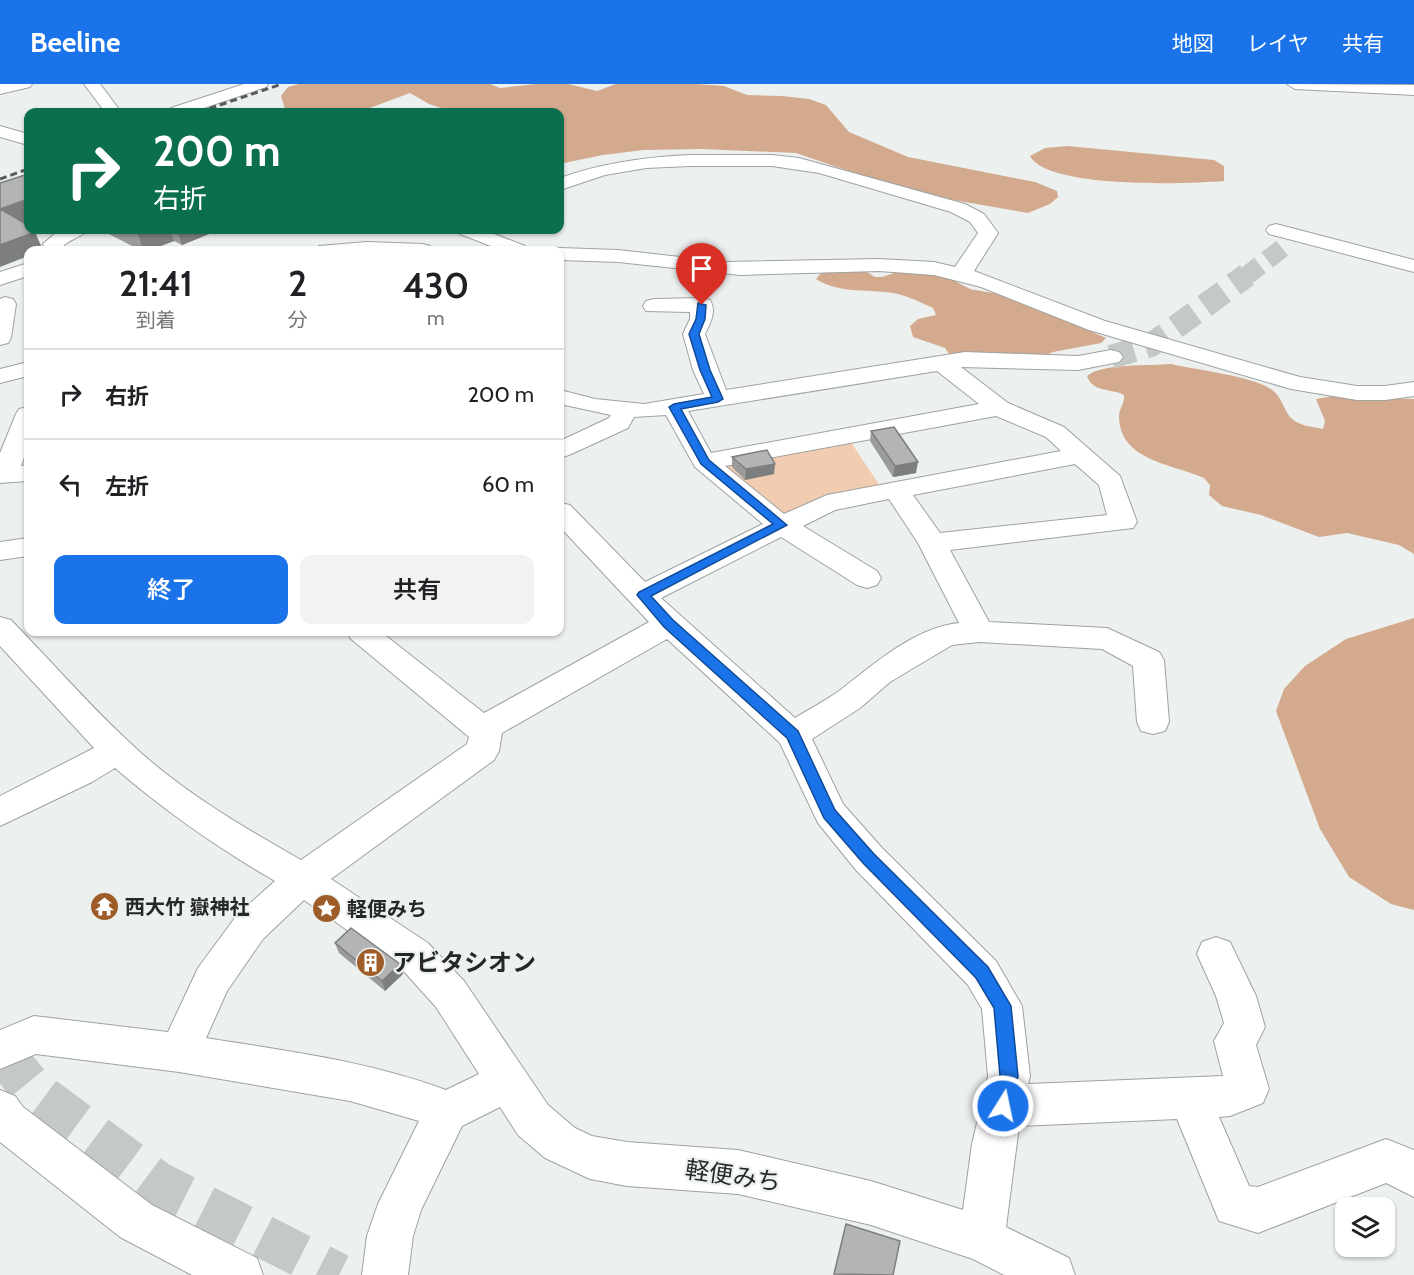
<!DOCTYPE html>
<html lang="ja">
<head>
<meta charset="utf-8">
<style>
  :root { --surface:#fff; --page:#f2f2f2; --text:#202124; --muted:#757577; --line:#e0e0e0; --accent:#1a73e8 }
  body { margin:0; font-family:Cabin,"Noto Sans JP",sans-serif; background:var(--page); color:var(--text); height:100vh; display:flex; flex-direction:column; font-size:22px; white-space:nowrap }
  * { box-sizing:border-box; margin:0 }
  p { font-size:20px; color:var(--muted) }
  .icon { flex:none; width:33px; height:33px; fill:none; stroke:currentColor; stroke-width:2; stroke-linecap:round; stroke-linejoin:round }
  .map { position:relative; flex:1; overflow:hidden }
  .details { position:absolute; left:24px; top:162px; width:540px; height:390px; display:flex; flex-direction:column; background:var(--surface); border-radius:12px; box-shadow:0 2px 4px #0004 }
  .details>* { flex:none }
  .hud { position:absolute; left:24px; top:24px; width:540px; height:126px; border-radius:12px; box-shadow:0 2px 4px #0004; background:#0b6e4f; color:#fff; overflow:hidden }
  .controls { position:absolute; left:1335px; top:1113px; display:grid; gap:12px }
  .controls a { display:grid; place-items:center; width:60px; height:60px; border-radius:12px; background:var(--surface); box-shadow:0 2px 4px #0004; font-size:30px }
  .pin { position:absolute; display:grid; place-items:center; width:51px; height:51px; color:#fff; margin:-62px -26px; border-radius:50% 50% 50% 0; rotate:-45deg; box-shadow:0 0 6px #0007 }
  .pin .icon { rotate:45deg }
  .me { position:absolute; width:66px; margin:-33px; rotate:10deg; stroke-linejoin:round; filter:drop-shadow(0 0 4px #0008) }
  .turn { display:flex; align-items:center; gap:21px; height:126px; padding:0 30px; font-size:27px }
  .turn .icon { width:78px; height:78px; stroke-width:2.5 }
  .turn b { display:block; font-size:42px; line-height:51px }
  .eta { display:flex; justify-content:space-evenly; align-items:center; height:102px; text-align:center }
  .eta b { font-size:36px; font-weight:600; line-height:42px }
  .action { display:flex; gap:12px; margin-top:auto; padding:12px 30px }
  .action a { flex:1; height:69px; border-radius:12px; background:var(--accent); color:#fff; font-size:24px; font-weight:600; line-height:69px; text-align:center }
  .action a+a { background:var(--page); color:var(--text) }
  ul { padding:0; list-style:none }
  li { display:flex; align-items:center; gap:18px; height:90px; padding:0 30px; border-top:2px solid var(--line) }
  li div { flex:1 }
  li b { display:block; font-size:22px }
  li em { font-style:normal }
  header { display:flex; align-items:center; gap:36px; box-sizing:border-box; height:84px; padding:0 30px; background:var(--accent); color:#fff }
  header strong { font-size:28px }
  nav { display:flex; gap:33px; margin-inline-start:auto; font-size:21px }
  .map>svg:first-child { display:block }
  .green { fill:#f2ccb1 }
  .forest { fill:#d3aa8d }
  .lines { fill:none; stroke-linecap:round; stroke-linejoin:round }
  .minor-tunnel-far1 { stroke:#c4c8c7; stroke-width:19; stroke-dasharray:19 9; stroke-linecap:butt }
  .minor-tunnel { stroke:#c4c8c7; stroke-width:24; stroke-dasharray:24 12; stroke-linecap:butt }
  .major-tunnel { stroke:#c4c8c7; stroke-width:43; stroke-dasharray:43 22; stroke-linecap:butt }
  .minor-casing { stroke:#9ea2a1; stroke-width:2 }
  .minor { fill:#fff; fill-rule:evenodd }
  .rail { stroke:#595b5b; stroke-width:3; stroke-dasharray:7 4; stroke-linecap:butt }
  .wall { fill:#999c9b }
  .shaded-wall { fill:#7d7f7e }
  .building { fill:#b2b5b4; stroke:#7d7f7e; stroke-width:1.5 }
  .route { fill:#1a73e8; stroke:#114b97; stroke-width:1.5 }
  .labels { text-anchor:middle; stroke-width:4.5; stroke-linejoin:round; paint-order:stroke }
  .poi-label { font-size:20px; font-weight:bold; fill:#262727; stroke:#ecf0ef; text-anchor:start }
  .near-poi-label { font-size:24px; font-weight:bold; fill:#262727; stroke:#ecf0ef; text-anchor:start }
  .near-street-label { font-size:24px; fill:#262727; stroke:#ecf0ef }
</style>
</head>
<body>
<header>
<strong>Beeline</strong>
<nav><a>地図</a><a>レイヤ</a><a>共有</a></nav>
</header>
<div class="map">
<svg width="1414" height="1191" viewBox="0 0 1414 1191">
  <rect width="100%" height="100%" fill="#ecf0ef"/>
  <path class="green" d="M850 357 882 405 788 432H779L721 379Z"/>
  <path class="forest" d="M299 0H490L500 4 536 0H568L597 7 616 0H696L724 2 747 11 782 12 809 15 826 21 849 48 908 73 1035 98 1057 107 1058 113 1050 120 1028 129 948 115 878 97 796 69 702 65 643 66 603 71 564 79 560 84V28H439L441 24 429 20 410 9 359 28H283L285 25 281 12 288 3Z
    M1068 62 1214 76 1224 82V97C1189 100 1047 105 1030 72L1045 64Z
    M846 187 867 188 875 193H882L901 187 947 193 970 205 1010 212 1106 254 1101 259 1053 268 1039 274H963L949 270 945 264 913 253 910 242 918 235 936 231 933 224C922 219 910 213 898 210 871 204 841 211 816 195L822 188Z
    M1171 280C1196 286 1252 292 1271 305 1282 312 1283 326 1292 335 1300 342 1314 343 1323 345L1325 337 1316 315 1340 311 1414 315V470L1399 461 1347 449 1319 453 1261 431 1222 422 1209 411 1210 401 1204 394C1173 380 1120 377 1119 333 1119 325 1125 319 1124 311 1111 304 1093 309 1087 292 1102 279 1151 282 1171 280Z
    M1414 534V826L1391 820 1349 793 1320 745 1276 627 1284 605 1305 582 1346 555Z"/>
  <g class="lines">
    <path class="minor-tunnel-far1" d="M1245 193 1289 159"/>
    <path class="minor-tunnel" d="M1111 273 1151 261 1247 191"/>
    <path class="major-tunnel" d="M0 966 34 1007 158 1099 339 1191"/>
    <defs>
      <path id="minor" d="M0 0H32L30 3 0 10Z
        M84 0H100L121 28H105Z
        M244 0H268L266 3 192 28H169L171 24Z
        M1287 0 1414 1V11L1295 5Z
        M0 42 28 50V61L0 53Z
        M690 71H772L799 74 965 120 984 130 998 149 974 187 1105 237 1300 293 1357 302H1385L1414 298V312L1385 316H1357L1291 305 1089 246 981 203 934 191 879 187 740 191 618 178 560 176V166H552L560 164 618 166 725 178 879 175 934 178 955 183 978 149 970 138 951 128 819 89 772 82H690L646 84 605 91 560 106V94C602 79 645 73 690 71Z
        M1276 140 1414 176V188L1269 150 1266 146 1269 142Z
        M59 146H87C82 153 71 155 64 161L65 166H45L43 160Z
        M457 146H484L525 162 528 166H501L460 150Z
        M367 158 423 160 430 162 433 166H316L319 162Z
        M28 179V192L0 201V188Z
        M5 213 13 215 16 220 11 254 8 259 0 261V215Z
        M702 214 710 216C717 227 710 240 705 250L726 306 965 268 1078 272 1111 266 1119 268 1123 273 1119 278 1078 286 961 283 1008 319 1064 343 1120 392 1137 438 1133 444 950 466 989 538 1107 544 1159 568 1164 576 1169 638 1165 647 1153 650 1141 647 1137 638 1133 582 1102 565 979 558 952 561 890 598 860 624 812 655 843 720 882 764 996 877 1022 922 1030 992 1028 1000 1223 992 1214 957 1224 939 1216 912 1197 870 1202 858 1216 853 1230 858 1256 912 1265 943 1256 961 1269 1005 1263 1019 1230 1032 1219 1033 1249 1102 1258 1103 1386 1055 1414 1066V1113L1386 1099 1258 1149 1219 1137 1177 1035 1019 1042 1006 1143 1069 1174 1075 1191H1004L973 1175 871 1141 738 1110 627 1102 590 1095 545 1074 518 1051 500 1023 462 1042 421 1126 413 1152 408 1191H362L367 1152 378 1120 419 1037 350 1017 179 988 36 970 0 985V946L34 932 168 948 198 884 237 831 275 797C218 764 165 727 115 684L92 698 0 742V712L94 664 0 562V533L11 536C50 576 87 619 128 657 178 705 241 742 301 776L467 660 469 653 351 555 347 548H381L484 629 649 538 560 443V419L570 421 645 498 763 440 695 383 666 331 634 333 628 344 569 371 560 374V357L609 334 611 331 560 320V306L595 315 644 320 704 310 693 286 683 250 690 235V228L646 227 643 222 646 217 654 215ZM937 287 979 320 711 369 688 327ZM996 332 1046 353 1061 367 827 411 784 430 725 382ZM1075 380 1099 401 1107 431 940 449 913 411ZM889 415 918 459 959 539C915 543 873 581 839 607 825 617 809 625 795 634L661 514 781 453 857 501 867 504 877 501 881 494 877 487 803 442 835 426ZM667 555 780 659 818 739 856 786 968 901 982 925 988 992 972 1060 963 1126 871 1097 738 1066 627 1058 592 1052 575 1044 548 1021 464 897 428 859 331 795 494 676 499 667 502 649ZM304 816 400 883 436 923 479 990 446 1006C368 977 287 967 206 954L227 907 263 855Z
        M28 278V292L0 299V285Z
        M28 323V362L21 382 28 381V397L0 399V369L16 330 19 325Z
        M28 454V472L0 476V458Z
        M0 1006 15 1012 23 1023 152 1121 257 1174 263 1191H192L120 1153 0 1058Z"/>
    </defs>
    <use href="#minor" class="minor-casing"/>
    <use href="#minor" class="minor"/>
    <path class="rail" d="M199 28 282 0
      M0 95 28 85"/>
  </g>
  <path class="wall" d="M101 146H213L214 148 182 161 174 157 150 166H140Z
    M871 347 916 389 893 393 870 357Z
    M732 373 774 390 745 396 732 383Z
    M335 859 403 890 385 907 339 869Z"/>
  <path class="shaded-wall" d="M28 115V136L8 143 0 125Z
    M34 146 43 166H28V172L0 183V161Z
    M150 146H170L174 157 150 166H143L138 150Z
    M177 146H213L214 148 182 161Z
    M918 378 916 389 893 393 895 382Z
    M775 380 774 390 745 396 746 385Z
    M400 880 403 890 385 907 382 897Z"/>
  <path class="building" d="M370 26 377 28H363Z
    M28 90V115L0 125V99Z
    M0 125 28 141V146H34L35 148 0 161Z
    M128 146H150L138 150Z
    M894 343 918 378 895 382 871 347Z
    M767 366 775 380 746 385 732 373Z
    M351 844 400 880 382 897 335 859Z
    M846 1140 900 1157 893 1191 834 1190Z"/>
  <path class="route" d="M698 219 706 221 705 235 699 250 710 286 723 315 718 318 681 325 709 376 787 441 651 512 673 536 798 647 835 726 874 770 988 883 1011 922 1018 992 1010 1028 1003 1031 997 1028 994 1022 1000 992 994 924 976 894 863 779 824 734 787 654 664 543 637 511 639 508 773 440 701 380 669 323 674 320 712 313 700 286 689 250 696 235Z"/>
  <defs>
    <symbol id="temple-disc" viewBox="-11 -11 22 22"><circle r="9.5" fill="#9e5d28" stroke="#ecf0ef"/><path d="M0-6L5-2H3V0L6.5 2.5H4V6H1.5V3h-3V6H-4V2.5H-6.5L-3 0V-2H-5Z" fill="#fff"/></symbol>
    <symbol id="sight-disc" viewBox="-11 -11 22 22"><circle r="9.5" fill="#9e5d28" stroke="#ecf0ef"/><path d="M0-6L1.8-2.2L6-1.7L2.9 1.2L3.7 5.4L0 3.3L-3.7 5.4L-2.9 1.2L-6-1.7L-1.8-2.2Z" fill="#fff"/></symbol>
    <symbol id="building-disc" viewBox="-11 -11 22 22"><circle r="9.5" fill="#9e5d28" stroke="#ecf0ef"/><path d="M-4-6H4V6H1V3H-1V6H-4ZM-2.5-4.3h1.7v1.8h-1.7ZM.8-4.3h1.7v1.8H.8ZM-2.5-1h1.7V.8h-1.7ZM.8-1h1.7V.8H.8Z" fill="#fff"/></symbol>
  </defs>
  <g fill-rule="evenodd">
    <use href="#temple-disc" x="88" y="806" width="33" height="33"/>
    <use href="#sight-disc" x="310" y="808" width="33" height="33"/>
    <use href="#building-disc" x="354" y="862" width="33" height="33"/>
  </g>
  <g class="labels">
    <g class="poi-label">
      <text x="125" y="830">西大竹 嶽神社</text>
      <text x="347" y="832">軽便みち</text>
    </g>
    <g class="near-poi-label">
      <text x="392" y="887">アビタシオン</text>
    </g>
    <g class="near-street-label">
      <text transform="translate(733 1092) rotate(8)" y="8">軽便みち</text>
    </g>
  </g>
</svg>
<div class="controls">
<a><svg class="icon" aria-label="layers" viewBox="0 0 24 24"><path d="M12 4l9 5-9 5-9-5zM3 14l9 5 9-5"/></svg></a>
</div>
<div class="pin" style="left:702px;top:221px;background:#d93025"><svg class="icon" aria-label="arrive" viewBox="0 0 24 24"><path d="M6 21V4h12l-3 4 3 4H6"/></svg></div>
<svg class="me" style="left:1003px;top:1022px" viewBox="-20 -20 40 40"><circle r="17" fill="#1a73e8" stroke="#fff" stroke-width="3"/><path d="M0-11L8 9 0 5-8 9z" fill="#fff"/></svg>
<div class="hud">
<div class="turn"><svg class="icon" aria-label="right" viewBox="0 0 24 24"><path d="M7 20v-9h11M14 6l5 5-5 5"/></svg><div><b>200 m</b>右折</div></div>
</div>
<section class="details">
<div class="eta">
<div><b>21:41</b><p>到着</p></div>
<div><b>2</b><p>分</p></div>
<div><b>430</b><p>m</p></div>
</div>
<ul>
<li><svg class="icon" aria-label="right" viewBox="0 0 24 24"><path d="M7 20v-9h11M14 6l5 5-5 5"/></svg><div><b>右折</b></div><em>200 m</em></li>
<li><svg class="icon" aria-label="left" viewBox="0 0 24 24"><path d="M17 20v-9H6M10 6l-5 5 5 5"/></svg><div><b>左折</b></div><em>60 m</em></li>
</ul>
<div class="action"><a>終了</a><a>共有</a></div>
</section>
</div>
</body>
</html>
